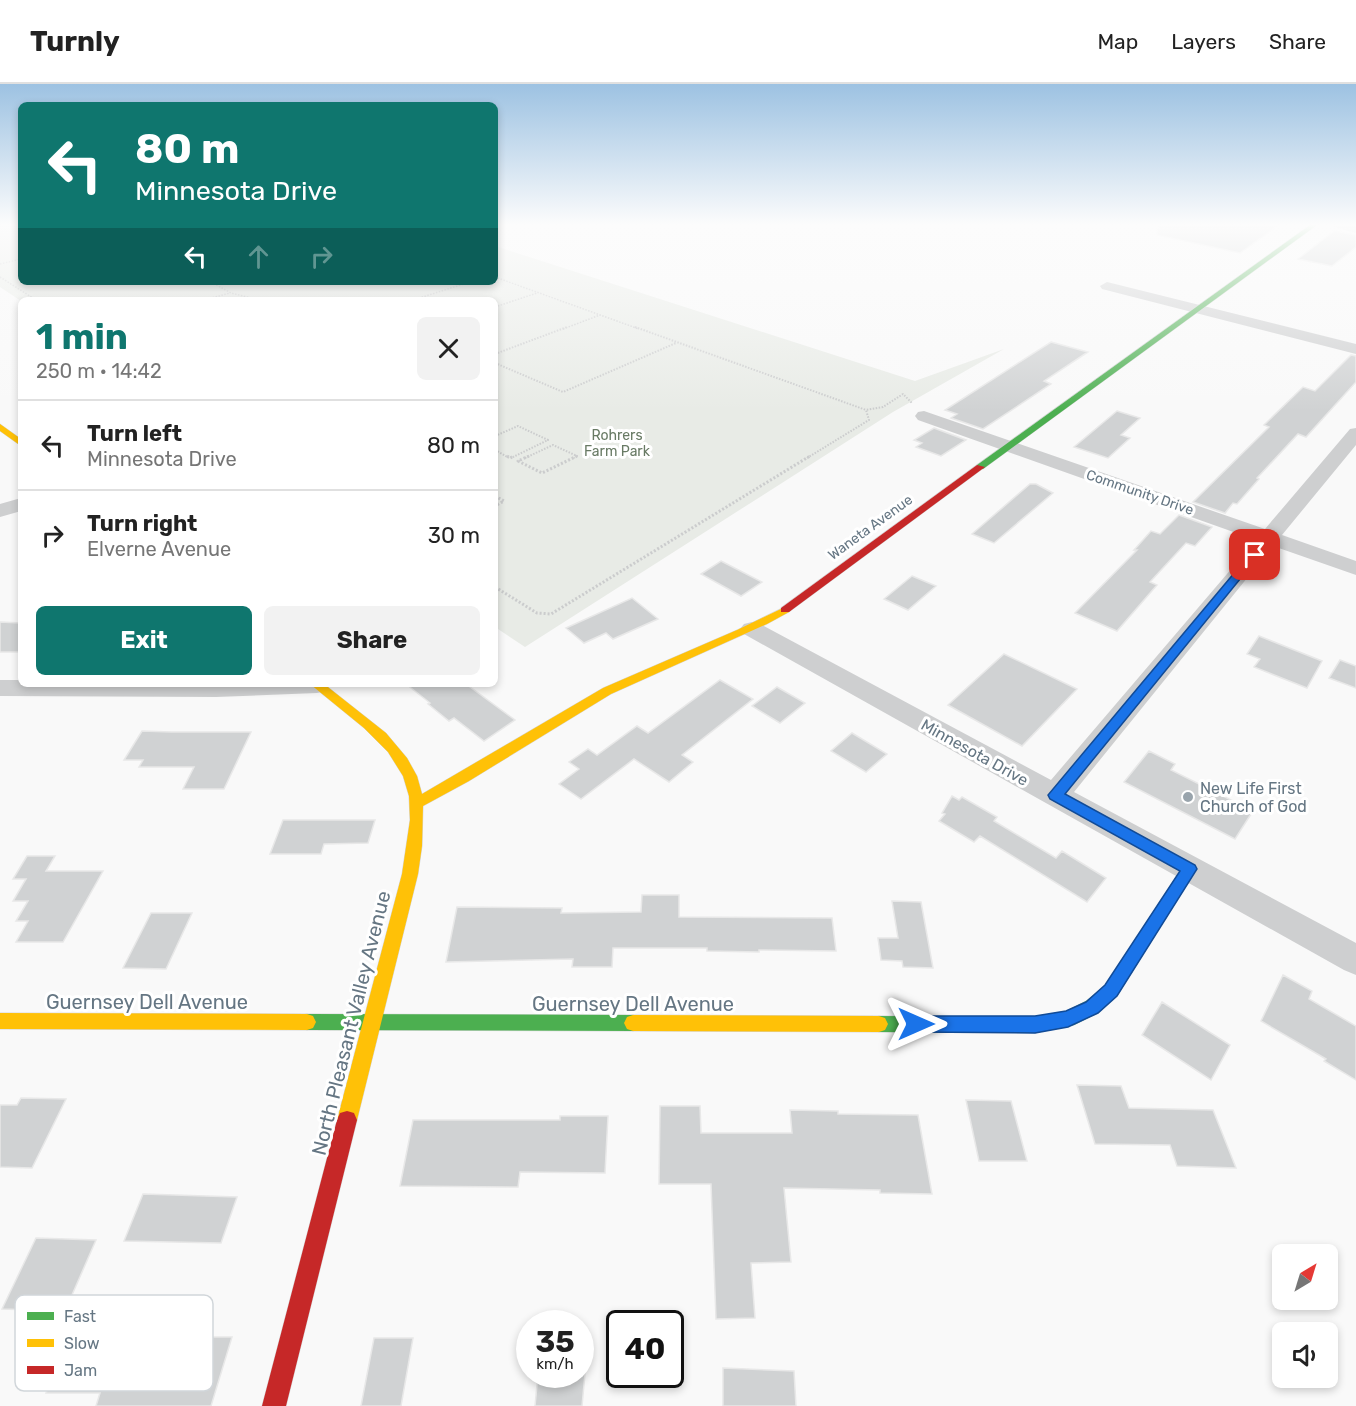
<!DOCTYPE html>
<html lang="en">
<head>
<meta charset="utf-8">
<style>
  :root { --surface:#fff; --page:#f2f2f2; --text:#222; --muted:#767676; --line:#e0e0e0; --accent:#0f766e }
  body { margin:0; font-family:Rubik,sans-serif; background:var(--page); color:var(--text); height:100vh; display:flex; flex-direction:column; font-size:22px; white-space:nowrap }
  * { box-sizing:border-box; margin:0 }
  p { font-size:20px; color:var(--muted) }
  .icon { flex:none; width:33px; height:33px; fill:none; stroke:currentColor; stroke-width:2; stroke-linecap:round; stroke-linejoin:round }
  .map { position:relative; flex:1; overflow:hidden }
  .sheet { position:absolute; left:18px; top:213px; width:480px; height:390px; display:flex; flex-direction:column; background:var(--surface); border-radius:9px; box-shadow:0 3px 9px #0003 }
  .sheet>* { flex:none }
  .top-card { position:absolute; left:18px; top:18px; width:480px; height:183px; border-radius:9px; box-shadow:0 3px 9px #0003; background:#0f766e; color:#fff; overflow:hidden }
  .needle { width:39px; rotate:38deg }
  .buttons { position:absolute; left:1272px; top:1160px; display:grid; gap:12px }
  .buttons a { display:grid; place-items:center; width:66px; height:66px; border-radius:9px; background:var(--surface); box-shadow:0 3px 9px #0003; font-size:30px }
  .speed { position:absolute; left:516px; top:1226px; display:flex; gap:12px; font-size:30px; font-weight:700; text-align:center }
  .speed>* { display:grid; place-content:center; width:78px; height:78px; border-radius:50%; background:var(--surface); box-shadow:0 3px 9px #0003; line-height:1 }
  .speed small { font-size:15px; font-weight:400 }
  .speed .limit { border:3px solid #111; border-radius:9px; background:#fff; color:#111 }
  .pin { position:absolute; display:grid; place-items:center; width:51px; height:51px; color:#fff; margin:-26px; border-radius:12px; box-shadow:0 3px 9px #0006 }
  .me { position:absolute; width:66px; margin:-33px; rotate:90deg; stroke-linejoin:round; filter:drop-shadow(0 0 4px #0008) }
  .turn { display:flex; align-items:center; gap:21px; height:126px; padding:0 18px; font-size:27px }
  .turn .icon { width:78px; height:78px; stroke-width:2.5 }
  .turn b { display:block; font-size:42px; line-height:51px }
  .lanes { display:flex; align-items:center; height:57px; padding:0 18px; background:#0003; justify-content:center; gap:30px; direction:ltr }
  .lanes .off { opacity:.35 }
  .round { display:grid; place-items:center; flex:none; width:63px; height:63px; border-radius:9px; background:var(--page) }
  .summary { display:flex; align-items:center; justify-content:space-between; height:102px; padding:0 18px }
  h1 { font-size:36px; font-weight:700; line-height:45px; color:var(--accent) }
  .button { display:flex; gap:12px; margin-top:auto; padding:12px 18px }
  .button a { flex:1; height:69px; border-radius:9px; background:var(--accent); color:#fff; font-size:24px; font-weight:700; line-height:69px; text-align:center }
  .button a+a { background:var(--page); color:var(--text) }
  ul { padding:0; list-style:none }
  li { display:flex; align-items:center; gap:18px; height:90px; padding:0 18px; border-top:2px solid var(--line) }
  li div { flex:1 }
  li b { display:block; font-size:22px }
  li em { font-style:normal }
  header { display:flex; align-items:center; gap:36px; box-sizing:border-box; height:84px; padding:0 30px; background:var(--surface); border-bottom:2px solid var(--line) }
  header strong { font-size:28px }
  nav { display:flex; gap:33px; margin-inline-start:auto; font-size:21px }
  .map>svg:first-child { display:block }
  .green { fill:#e8ebe6 }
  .building { fill:#d0d2d3; stroke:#e8e8e8; stroke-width:1.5 }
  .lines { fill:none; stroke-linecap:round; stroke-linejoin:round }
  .fast-casing { stroke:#d5d6d7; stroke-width:1 }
  .slow-casing { stroke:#d5d6d7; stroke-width:1 }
  .jam-casing { stroke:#d5d6d7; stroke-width:1 }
  .path-far2 { stroke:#cbcccd; stroke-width:1.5; stroke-dasharray:1.5 1.5; stroke-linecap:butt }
  .path-far1 { stroke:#cbcccd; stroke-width:2; stroke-dasharray:1.5 1.5; stroke-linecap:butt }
  .path { stroke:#cbcccd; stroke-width:3; stroke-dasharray:2 2; stroke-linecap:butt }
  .street { fill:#cecfd0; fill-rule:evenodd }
  .fast { fill:#4caf50; fill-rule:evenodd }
  .slow { fill:#ffc107; fill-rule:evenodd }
  .jam { fill:#c62828; fill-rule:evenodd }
  .route { fill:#1a73e8; stroke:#114b97; stroke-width:1.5 }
  .poi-dot { fill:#99a4ac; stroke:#fff; stroke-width:2 }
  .labels { text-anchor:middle; stroke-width:6; stroke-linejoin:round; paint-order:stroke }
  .far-park-label { font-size:14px; fill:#687a64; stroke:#fff }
  .far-street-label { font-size:14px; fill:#657683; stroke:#fff }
  .street-label { font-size:16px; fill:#657683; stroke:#fff }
  .poi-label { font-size:16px; fill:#657683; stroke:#fff; text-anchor:start }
  .near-street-label { font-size:20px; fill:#657683; stroke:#fff }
  .key { fill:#fff; stroke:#d1d6da; stroke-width:1.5 }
  .key-label { font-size:16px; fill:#657683 }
</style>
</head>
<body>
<header>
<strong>Turnly</strong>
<nav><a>Map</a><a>Layers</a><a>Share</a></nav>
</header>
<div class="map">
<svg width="1356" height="1322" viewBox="0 0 1356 1322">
  <rect width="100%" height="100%" fill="#f9f9f9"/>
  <path class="green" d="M0 141H21V198H495V162L915 297 1004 265 893 328 525 563 495 543V216L21 217 0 203Z"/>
  <path class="building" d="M1158 141H1279L1240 169 1157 151Z
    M1334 147 1356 151V163L1332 182 1298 175Z
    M1051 258 1088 268 1044 297 1051 300 983 345 951 334 957 330 945 326Z
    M1351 271 1356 272V298L1306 353 1298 350 1257 394 1259 395 1237 420 1233 419 1225 429 1193 418 1269 343 1264 341 1303 303 1315 307Z
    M1117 327 1140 334 1121 351 1130 354 1108 374 1074 363Z
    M934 344 966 356 941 372 916 363 922 359 914 356Z
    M1030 400H1036L1053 409 994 459 972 450Z
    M1179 431 1212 443 1195 462 1186 459 1150 498 1157 501 1117 547 1075 529 1137 466H1134L1151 447 1160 450Z
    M721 477 762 498 741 512 701 490Z
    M912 492 936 502 908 526 884 515Z
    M632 514 658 535 613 555 606 549 584 559 566 544Z
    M0 538 21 539V568H0Z
    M1259 552 1322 577 1307 604 1254 583 1260 575 1247 570Z
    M1004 570 1077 605 1022 662 948 621Z
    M1340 576 1356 582V604L1329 594Z
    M720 596 753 615 682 671 693 678 669 698 634 675 581 715 559 700 579 685 569 678 588 665 597 671 637 642 648 649Z
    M406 600H466L515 636 484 657 454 634 449 637 428 620 430 619Z
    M777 603 805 619 780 639 752 622Z
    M142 647 172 648H251L224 705H183L194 683H139L143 676H124Z
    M852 649 887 670 866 688 831 667Z
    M1149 667 1175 680 1171 686 1253 727 1235 755 1124 698Z
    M952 712 959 716 962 713 997 733 994 737 1056 774 1062 767 1106 794 1087 818 980 752 974 758 939 737 945 730 942 729Z
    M283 736H375L368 759 324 760 321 770H270Z
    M27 772H55L46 787H103L63 858H16L28 837H16L28 817H13L26 795H13Z
    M642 811H679V833L832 834 836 867 759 866V868L707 867V864H613L612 883H572L573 875 446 878 457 823 562 824 561 829 641 828Z
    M892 817 921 818 933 884 903 883 902 877 881 876 878 854H898Z
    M151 829H192L166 885 123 884Z
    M1283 891 1312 907 1309 915 1356 942V996L1324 977 1326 975 1261 937Z
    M1162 918 1230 961 1211 996 1142 951Z
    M1077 1001 1121 1002 1129 1024 1213 1026 1236 1084 1177 1082 1170 1061 1095 1060Z
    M21 1014 66 1015 32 1084 0 1083V1021H17Z
    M966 1016 1011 1017 1027 1077H979Z
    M660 1022H700L701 1049H792L790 1026 838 1027V1030L918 1031 932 1110 880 1109V1106L784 1104 791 1178 751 1179 755 1234 716 1235 711 1100H659Z
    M560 1032H608L605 1089 520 1088 518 1103 400 1102 413 1036H560Z
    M143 1110 237 1113 221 1159 124 1157Z
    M36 1154 96 1156 65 1227 2 1225Z
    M71 1246H128L120 1268 194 1266V1253H232L211 1322H96L100 1309H46Z
    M374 1254H413L401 1322H361Z
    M723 1284 794 1287 796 1322H723Z
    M538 1290H585L582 1322H535Z"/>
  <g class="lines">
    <defs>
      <path id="fast" d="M1310 141H1317L983 385H977V381Z
        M1189 779 1194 781 1197 785 1194 789 1117 912 1098 929 1074 941 1035 949 879 948 873 946 870 940 873 934 879 932 1035 933 1066 927 1086 917 1105 902 1184 781Z
        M307 930 633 931 639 933 642 939 639 945 633 947 307 946 301 944 298 938 301 932Z"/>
      <path id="slow" d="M0 340 21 355V362L0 347Z
        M785 523 791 526 789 528 767 540 611 610 469 697 423 722 422 762 418 790 357 1036 354 1043 347 1045 340 1043 337 1036 402 790 410 736 409 712 403 692 388 668 364 644 310 600H324L386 649 407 674 417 692 422 710 603 604 737 546Z
        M0 929 307 930 313 932 316 938 313 944 307 946 0 945Z
        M633 931 879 932 885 934 888 940 885 946 879 948 633 947 627 945 624 939 627 933Z"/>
      <path id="jam" d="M977 381 985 383 789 528H781V524Z
        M347 1027 354 1029 357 1036 286 1322H262L337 1036 340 1029Z"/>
    </defs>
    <use href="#fast" class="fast-casing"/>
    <use href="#slow" class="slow-casing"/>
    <use href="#jam" class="jam-casing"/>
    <path class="path-far2" d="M0 180 21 175
      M0 193 36 216
      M495 193 639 245
      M211 198 231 209 259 216
      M204 216 230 209
      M413 216 470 198
      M495 223 537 209
      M563 245 600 231"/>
    <path class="path-far1" d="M635 243 866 326
      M495 270 567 243
      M495 279 563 308 676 259
      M495 352 518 342 548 356 511 374
      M495 366 509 374
      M525 374 553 361 577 372 574 374
      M807 374 869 336 866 326 883 323 903 310 912 319"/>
    <path class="path" d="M507 372 510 374 514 372
      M529 372 518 377 542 389 577 372
      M495 412 504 417 495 422
      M495 503 537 529 551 530 810 372"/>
    <path class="street" d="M1332 141H1356V149L1334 143Z
      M1107 198 1356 260V270L1102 205 1100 202Z
      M924 327 1265 445 1350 345 1356 344V361L1282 451 1356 477V491L1273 462 1074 708 1356 859V891L1344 886 744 550 740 545 744 540 752 538 760 540 1051 696 1256 456 918 336 915 332 918 328Z
      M21 414V427L0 433V420Z
      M0 596H21V600L330 601 326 607 317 609 216 613 0 612Z"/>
    <use href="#fast" class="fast"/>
    <use href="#slow" class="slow"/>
    <use href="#jam" class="jam"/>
  </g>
  <linearGradient id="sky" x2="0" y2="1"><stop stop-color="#9dc2e2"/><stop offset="0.43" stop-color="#fcfcfc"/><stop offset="1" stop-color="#fcfcfc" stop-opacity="0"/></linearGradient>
  <rect width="1356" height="327" fill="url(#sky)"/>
  <path class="route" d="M1255 468 1258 469V473L1065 710 1195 781 1197 785 1117 912 1098 929 1068 943 1035 949 916 948 910 946 908 940 910 934 916 932H1035L1066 927 1086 918 1105 901 1180 787 1050 715 1048 711 1251 469Z"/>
  <circle class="poi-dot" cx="1188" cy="713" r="6"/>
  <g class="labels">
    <g class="far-park-label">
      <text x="617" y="356">Rohrers<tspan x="617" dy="16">Farm Park</tspan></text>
    </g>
    <g class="far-street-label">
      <text transform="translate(1140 408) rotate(19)" y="5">Community Drive</text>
      <text transform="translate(870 443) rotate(-36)" y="5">Waneta Avenue</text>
    </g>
    <g class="street-label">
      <text transform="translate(975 668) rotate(29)" y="6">Minnesota Drive</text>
    </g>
    <g class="poi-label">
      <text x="1200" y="710">New Life First<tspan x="1200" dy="18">Church of God</tspan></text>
    </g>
    <g class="near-street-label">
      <text x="147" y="925">Guernsey Dell Avenue</text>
      <text x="633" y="927">Guernsey Dell Avenue</text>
      <text transform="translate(351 939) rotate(-76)" y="7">North Pleasant Valley Avenue</text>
    </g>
  </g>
  <rect x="15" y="1211" width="198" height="96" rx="9" class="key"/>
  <rect x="27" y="1228" width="27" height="8" fill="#4caf50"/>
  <rect x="27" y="1255" width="27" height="8" fill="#ffc107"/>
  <rect x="27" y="1282" width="27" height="8" fill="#c62828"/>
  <g class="key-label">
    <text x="64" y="1238">Fast</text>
    <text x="64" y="1265">Slow</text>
    <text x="64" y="1292">Jam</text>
  </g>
</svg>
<div class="buttons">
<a><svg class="needle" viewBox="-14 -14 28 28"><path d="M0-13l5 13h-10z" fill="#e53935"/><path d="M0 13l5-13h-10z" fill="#767676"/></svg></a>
<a><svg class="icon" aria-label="sound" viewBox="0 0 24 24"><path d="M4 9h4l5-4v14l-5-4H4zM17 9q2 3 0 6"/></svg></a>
</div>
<div class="speed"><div>35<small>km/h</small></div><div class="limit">40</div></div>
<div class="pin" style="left:1255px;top:471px;background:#d93025"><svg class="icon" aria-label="arrive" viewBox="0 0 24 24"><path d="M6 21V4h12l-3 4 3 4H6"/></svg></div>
<svg class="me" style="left:916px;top:940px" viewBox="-20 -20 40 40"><path d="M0-17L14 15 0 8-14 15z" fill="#1a73e8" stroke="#fff" stroke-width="4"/></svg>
<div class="top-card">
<div class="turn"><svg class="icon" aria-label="left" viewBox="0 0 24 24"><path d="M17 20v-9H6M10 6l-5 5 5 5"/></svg><div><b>80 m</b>Minnesota Drive</div></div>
<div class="lanes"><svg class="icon" aria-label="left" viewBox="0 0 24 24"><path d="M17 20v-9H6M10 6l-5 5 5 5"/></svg><svg class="icon off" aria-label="ahead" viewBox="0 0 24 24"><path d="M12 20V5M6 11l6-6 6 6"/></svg><svg class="icon off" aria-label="right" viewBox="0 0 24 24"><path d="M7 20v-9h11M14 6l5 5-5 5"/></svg></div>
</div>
<section class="sheet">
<div class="summary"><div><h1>1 min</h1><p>250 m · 14:42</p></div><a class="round"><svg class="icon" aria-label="close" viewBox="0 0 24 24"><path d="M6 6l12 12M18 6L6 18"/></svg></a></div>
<ul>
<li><svg class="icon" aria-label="left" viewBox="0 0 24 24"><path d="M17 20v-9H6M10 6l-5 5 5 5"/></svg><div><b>Turn left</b><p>Minnesota Drive</p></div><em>80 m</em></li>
<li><svg class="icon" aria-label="right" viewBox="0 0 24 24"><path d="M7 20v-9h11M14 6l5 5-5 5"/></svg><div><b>Turn right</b><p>Elverne Avenue</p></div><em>30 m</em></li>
</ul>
<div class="button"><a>Exit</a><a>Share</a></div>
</section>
</div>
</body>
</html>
